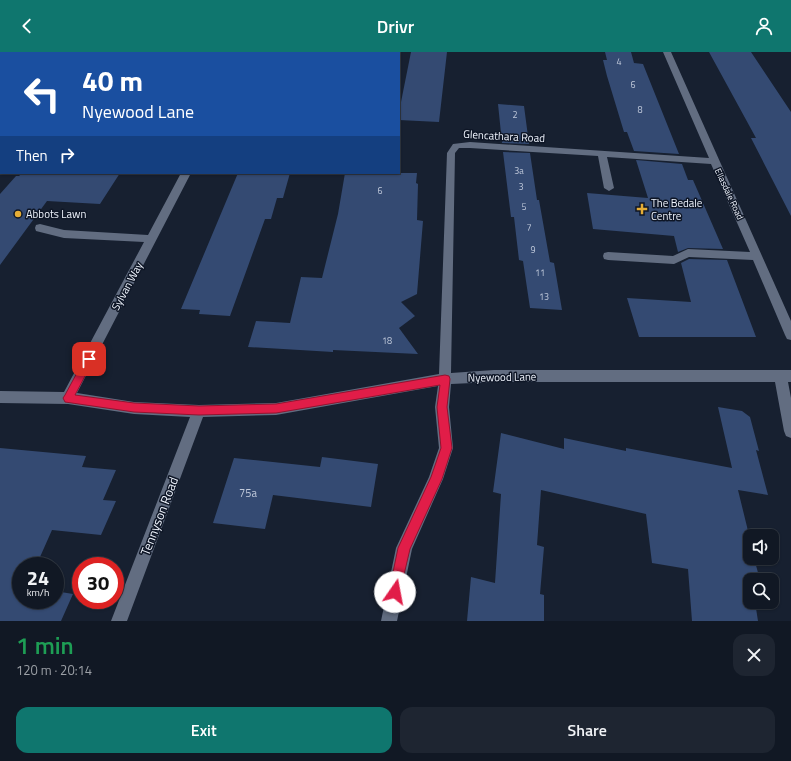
<!DOCTYPE html>
<html lang="en">
<head>
<meta charset="utf-8">
<style>
  :root { --surface:#111824; --page:#1e2531; --text:#f1f3f6; --muted:#9ca0a6; --line:#303741; --accent:#0f766e }
  body { margin:0; font-family:"Titillium Web",sans-serif; background:var(--page); color:var(--text); height:100vh; display:flex; flex-direction:column; font-size:15px; white-space:nowrap }
  * { box-sizing:border-box; margin:0 }
  p { font-size:13px; color:var(--muted) }
  .icon { flex:none; width:22px; height:22px; fill:none; stroke:currentColor; stroke-width:2; stroke-linecap:round; stroke-linejoin:round }
  .map { position:relative; height:569px; overflow:hidden }
  .panel { display:flex; flex-direction:column; background:var(--surface); flex:1 }
  .panel>* { flex:none }
  .banner { position:absolute; left:0px; top:0px; width:400px; height:122px; box-shadow:0 1px 3px #0004,0 0 0 1px var(--line); background:#1a4fa0; color:#fff; overflow:hidden }
  .tools { position:absolute; left:743px; top:477px; display:grid; gap:8px }
  .tools a { display:grid; place-items:center; width:36px; height:36px; border-radius:8px; background:var(--surface); box-shadow:0 1px 3px #0004,0 0 0 1px var(--line); font-size:20px }
  .speed { position:absolute; left:12px; top:505px; display:flex; gap:8px; font-size:20px; font-weight:700; text-align:center }
  .speed>* { display:grid; place-content:center; width:52px; height:52px; border-radius:50%; background:var(--surface); box-shadow:0 1px 3px #0004,0 0 0 1px var(--line); line-height:1 }
  .speed small { font-size:10px; font-weight:400 }
  .speed .limit { border:6px solid #d22; background:#fff; color:#111 }
  .pin { position:absolute; display:grid; place-items:center; width:34px; height:34px; color:#fff; margin:-17px; border-radius:8px; box-shadow:0 2px 6px #0006 }
  .me { position:absolute; width:44px; margin:-22px; rotate:12deg; stroke-linejoin:round; filter:drop-shadow(0 0 3px #0008) }
  .turn { display:flex; align-items:center; gap:14px; height:84px; padding:0 16px; font-size:18px }
  .turn .icon { width:52px; height:52px; stroke-width:2.5 }
  .turn b { display:block; font-size:28px; line-height:34px }
  .then { display:flex; align-items:center; height:38px; padding:0 16px; background:#0003; gap:8px; font-size:15px }
  .round { display:grid; place-items:center; flex:none; width:42px; height:42px; border-radius:12px; background:var(--page) }
  .overview { display:flex; align-items:center; justify-content:space-between; height:68px; padding:0 16px }
  h1 { font-size:24px; font-weight:600; line-height:30px; color:#1e9e55 }
  .action { display:flex; gap:8px; margin-top:auto; padding:8px 16px }
  .action a { flex:1; height:46px; border-radius:12px; background:var(--accent); color:#fff; font-size:16px; font-weight:600; line-height:46px; text-align:center }
  .action a+a { background:var(--page); color:var(--text) }
  header { display:flex; justify-content:space-between; align-items:center; height:52px; padding:0 16px; background:var(--accent); color:#fff; font-size:18px; font-weight:600 }
  .map>svg:first-child { display:block }
  .building { fill:#344a72 }
  .lines { fill:none; stroke-linecap:round; stroke-linejoin:round }
  .minor { fill:#626d81; fill-rule:evenodd }
  .route { fill:#e11d48; stroke:#92132f }
  .poi-dot { fill:#e5ad36; stroke:#0e1626; stroke-width:1.5 }
  .labels { text-anchor:middle; stroke-width:3; stroke-linejoin:round; paint-order:stroke }
  .number-label { font-size:9px; fill:#c1cadb }
  .far-street-label { font-size:9px; fill:#f0f5fe; stroke:#0e1626 }
  .street-label { font-size:11px; fill:#f0f5fe; stroke:#0e1626 }
  .poi-label { font-size:11px; fill:#f0f5fe; stroke:#0e1626; text-anchor:start }
  .near-number-label { font-size:11px; fill:#c1cadb }
  .near-street-label { font-size:13px; fill:#f0f5fe; stroke:#0e1626 }
</style>
</head>
<body>
<header><svg class="icon" aria-label="back" viewBox="0 0 24 24"><path d="M15 5l-7 7 7 7"/></svg>Drivr<svg class="icon" aria-label="person" viewBox="0 0 24 24"><circle cx="12" cy="8" r="4"/><path d="M4 21q1-7 8-7t8 7"/></svg></header>
<div class="map">
<svg width="791" height="569" viewBox="0 0 791 569">
  <rect width="100%" height="100%" fill="#172030"/>
  <path class="building" d="M411 0H447L439 70 399 68V60Z
    M605 0H631L634 11 643 12 679 102 634 99 627 80H624L607 24 603 8H607Z
    M709 0H751L791 60V164L751 86H756Z
    M498 52 524 54 529 92 502 91Z
    M503 100 530 101 537 148H539L550 210 554 211 562 258 530 256 523 209 519 208 514 165H511Z
    M636 108 682 112 688 128H693L723 197 688 196 678 200 674 184 593 177 587 141 648 146Z
    M22 121H120L100 152 47 149 0 213V142L16 124H19Z
    M238 121H290L283 146H277L271 167H265L230 264 199 262 200 258 181 257Z
    M345 121H417L416 131 418 132 417 168 423 169 417 242 401 250 415 264 399 276 418 302 333 298V300L248 295 256 269 290 271 301 225 322 226 338 162Z
    M689 207 727 208 756 285H639L627 246 691 250 681 211Z
    M718 355 742 359 750 365 759 399 756 398 768 443 738 438 750 487V506H754L760 528H750V550H755L758 569H692L688 517 652 511 646 462 541 438 537 493 544 495 540 542 544 543V569H467L471 525 495 531 501 442 493 440 501 381 564 397V386L626 399V396L732 416Z
    M0 396 86 404 82 415 116 418 103 448 116 449 101 483 52 478 36 514H21V548H55V539L73 542 61 569H0Z
    M322 405 378 412 371 455 273 443 265 477 213 471 234 406 320 415Z"/>
  <g class="lines">
    <path class="minor" d="M192 0H212L213 1H193Z
      M247 0H255V1H247Z
      M373 0H381V1H373Z
      M663 0H671L791 269V288L787 287 785 283 753 208 689 205 674 212 608 208 604 207 603 204 604 201 608 200 673 204 688 197 750 200 711 112 607 105 614 136 609 139 604 136 598 104 470 96H459L455 101 451 321 494 318H791V330H788L791 346V386L786 384 784 379 775 330H494L451 332 449 355 453 396 443 427 412 497 397 569H381L396 496 429 425 439 396 435 355 438 334 276 363 203 365 127 569H111L190 365 134 362 68 352 0 351V339L64 340 144 190 64 186 36 179 35 176 36 173 40 172 64 178 148 183 181 121H191L77 341 134 350 199 353 276 351 439 322 447 101 453 92 470 90 709 106Z"/>
  </g>
  <path class="route" d="M89 302 93 304 94 307 75 343 134 351 199 354 276 352 445 323 449 324 450 327 447 355 452 396 442 427 410 497 399 544 395 546 391 544 389 540 398 496 431 425 441 396 437 355 440 333 276 361 199 363 134 360 65 350 63 346 65 343 86 304Z"/>
  <g class="poi-dot">
    <path d="M640 151h4v4h4v4h-4v4h-4v-4h-4v-4h4z"/>
    <circle cx="18" cy="162" r="4"/>
  </g>
  <g class="labels">
    <g class="number-label">
      <text x="619" y="13">4</text>
      <text x="633" y="36">6</text>
      <text x="640" y="61">8</text>
      <text x="515" y="66">2</text>
      <text x="519" y="122">3a</text>
      <text x="521" y="138">3</text>
      <text x="380" y="142">6</text>
      <text x="524" y="158">5</text>
      <text x="529" y="179">7</text>
      <text x="533" y="201">9</text>
      <text x="540" y="224">11</text>
      <text x="544" y="248">13</text>
      <text x="387" y="292">18</text>
    </g>
    <g class="far-street-label">
      <text transform="translate(729 142) rotate(65)" y="3">Ellasdale Road</text>
    </g>
    <g class="street-label">
      <text transform="translate(504 84) rotate(3)" y="4">Glencathara Road</text>
      <text transform="translate(127 234) rotate(-62)" y="4">Sylvan Way</text>
      <text transform="translate(502 325) rotate(-1)" y="4">Nyewood Lane</text>
    </g>
    <g class="poi-label">
      <text x="651" y="155">The Bedale<tspan x="651" dy="13">Centre</tspan></text>
      <text x="26" y="166">Abbots Lawn</text>
    </g>
    <g class="near-number-label">
      <text x="248" y="445">75a</text>
    </g>
    <g class="near-street-label">
      <text transform="translate(159 464) rotate(-69)" y="5">Tennyson Road</text>
    </g>
  </g>
</svg>
<div class="tools">
<a><svg class="icon" aria-label="sound" viewBox="0 0 24 24"><path d="M4 9h4l5-4v14l-5-4H4zM17 9q2 3 0 6"/></svg></a>
<a><svg class="icon" aria-label="search" viewBox="0 0 24 24"><circle cx="10" cy="10" r="6"/><path d="M15 15l6 6"/></svg></a>
</div>
<div class="speed"><div>24<small>km/h</small></div><div class="limit">30</div></div>
<div class="pin" style="left:89px;top:307px;background:#d93025"><svg class="icon" aria-label="arrive" viewBox="0 0 24 24"><path d="M6 21V4h12l-3 4 3 4H6"/></svg></div>
<svg class="me" style="left:395px;top:540px" viewBox="-20 -20 40 40"><circle r="19" fill="#fff"/><path d="M0-13L10 11 0 6-10 11z" fill="#e11d48"/></svg>
<div class="banner">
<div class="turn"><svg class="icon" aria-label="left" viewBox="0 0 24 24"><path d="M17 20v-9H6M10 6l-5 5 5 5"/></svg><div><b>40 m</b>Nyewood Lane</div></div>
<div class="then">Then<svg class="icon" aria-label="right" viewBox="0 0 24 24"><path d="M7 20v-9h11M14 6l5 5-5 5"/></svg></div>
</div>
</div>
<section class="panel">
<div class="overview"><div><h1>1 min</h1><p>120 m · 20:14</p></div><a class="round"><svg class="icon" aria-label="close" viewBox="0 0 24 24"><path d="M6 6l12 12M18 6L6 18"/></svg></a></div>
<div class="action"><a>Exit</a><a>Share</a></div>
</section>
</body>
</html>
